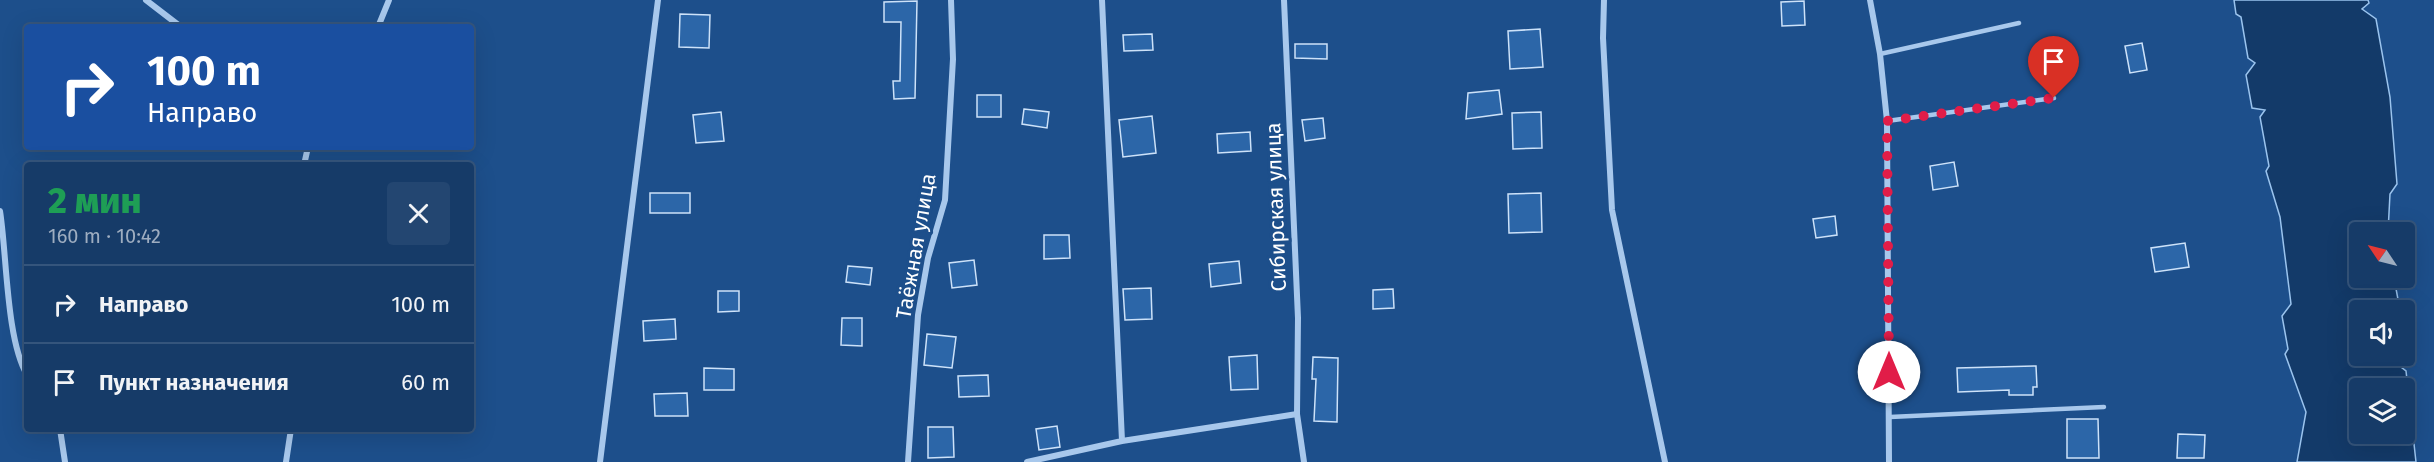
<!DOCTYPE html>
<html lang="ru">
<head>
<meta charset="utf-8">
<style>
  :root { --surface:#163b68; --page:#234671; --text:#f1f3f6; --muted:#9eadc0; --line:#35557c }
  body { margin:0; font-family:"Fira Sans",sans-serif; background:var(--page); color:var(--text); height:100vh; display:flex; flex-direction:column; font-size:22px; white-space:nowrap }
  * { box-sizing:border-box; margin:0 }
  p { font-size:20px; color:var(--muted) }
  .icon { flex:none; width:33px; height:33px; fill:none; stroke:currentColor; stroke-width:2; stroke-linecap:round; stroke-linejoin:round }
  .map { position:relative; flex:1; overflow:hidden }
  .side { position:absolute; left:24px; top:162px; width:450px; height:270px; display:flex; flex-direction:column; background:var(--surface); border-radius:6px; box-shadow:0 6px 24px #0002,0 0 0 2px var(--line) }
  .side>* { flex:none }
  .banner { position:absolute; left:24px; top:24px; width:450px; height:126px; border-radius:6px; box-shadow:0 6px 24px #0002,0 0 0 2px var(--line); background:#1a4fa0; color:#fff; overflow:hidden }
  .needle { width:39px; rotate:305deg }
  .controls { position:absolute; left:2349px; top:222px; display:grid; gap:12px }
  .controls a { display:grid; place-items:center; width:66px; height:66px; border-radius:6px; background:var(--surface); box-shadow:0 6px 24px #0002,0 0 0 2px var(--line); font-size:30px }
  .pin { position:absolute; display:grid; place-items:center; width:51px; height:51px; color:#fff; margin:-62px -26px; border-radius:50% 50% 50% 0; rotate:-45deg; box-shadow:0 0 6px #0007 }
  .pin .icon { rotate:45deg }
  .me { position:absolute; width:66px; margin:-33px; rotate:0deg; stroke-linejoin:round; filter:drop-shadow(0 0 4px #0008) }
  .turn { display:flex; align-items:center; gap:21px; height:126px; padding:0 24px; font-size:27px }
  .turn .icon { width:78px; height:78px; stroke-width:2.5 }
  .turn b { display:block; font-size:42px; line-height:51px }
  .round { display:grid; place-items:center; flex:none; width:63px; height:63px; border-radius:6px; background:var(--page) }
  .headline { display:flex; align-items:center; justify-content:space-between; height:102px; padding:0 24px }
  h1 { font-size:36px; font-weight:800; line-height:45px; color:#1e9e55 }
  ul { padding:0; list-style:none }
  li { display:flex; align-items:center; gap:18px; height:78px; padding:0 24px; border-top:2px solid var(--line) }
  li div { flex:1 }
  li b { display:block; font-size:22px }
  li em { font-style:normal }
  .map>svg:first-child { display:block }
  .water { fill:#133a69; stroke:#9bc4ee; stroke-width:1.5; fill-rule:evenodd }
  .building { fill:#2c66a8; stroke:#cde2f9; stroke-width:1.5 }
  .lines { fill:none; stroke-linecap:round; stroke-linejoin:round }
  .service { stroke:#a8c8ec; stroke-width:4.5 }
  .minor { stroke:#a8c8ec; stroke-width:6 }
  .route { stroke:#e11d48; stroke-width:10; stroke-dasharray:0 18 }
  .labels { text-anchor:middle; stroke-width:6; stroke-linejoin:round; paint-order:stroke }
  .street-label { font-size:21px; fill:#fff; stroke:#1d4f8b }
</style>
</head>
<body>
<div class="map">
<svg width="2434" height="462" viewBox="0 0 2434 462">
  <rect width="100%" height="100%" fill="#1d4f8b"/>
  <path class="water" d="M2234 0H2368L2369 3 2362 9 2376 19 2390 97 2397 184 2390 194 2388 232H2360V278H2394L2400 310H2360V356H2404L2405 338 2408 357 2397 364 2406 371 2416 462H2297L2306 412 2285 354 2288 349 2282 316 2291 304 2280 217 2266 171 2269 166 2260 117 2265 110 2252 108 2246 75 2255 63 2248 58 2241 17 2236 14ZM2360 388H2404V434H2360Z"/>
  <path class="building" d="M917 1 915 98 894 99 893 81H900L901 22H884V2Z
    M1804 1 1805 25 1782 26 1781 2Z
    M680 14 710 15 709 48 679 47Z
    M1540 29 1543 67 1510 69 1508 31Z
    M1152 34 1153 50 1124 51 1123 35Z
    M2142 43 2147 70 2130 73 2125 46Z
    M1295 44H1327V59L1295 58Z
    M1499 90 1502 114 1466 119 1468 93Z
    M977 95H1001V117H977Z
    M1024 109 1049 112 1047 128 1022 124Z
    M721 112 724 141 696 143 693 115Z
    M1541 112 1542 148 1513 149 1512 113Z
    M1152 116 1156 153 1123 157 1119 120Z
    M1323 118 1325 138 1305 141 1302 120Z
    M1250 132 1251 151 1218 153 1217 134Z
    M1954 162 1958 186 1933 190 1930 166Z
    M650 193H690V213H650Z
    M1541 193 1542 232 1509 233 1508 194Z
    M1835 216 1837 235 1816 238 1813 219Z
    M1044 235H1069L1070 258 1044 259Z
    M2185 243 2189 267 2155 272 2151 248Z
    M974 260 977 285 952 288 949 263Z
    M1239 261 1241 283 1211 287 1209 264Z
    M848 266 872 268 870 285 846 282Z
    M1151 288 1152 319 1125 320 1123 289Z
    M1393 289 1394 308 1373 309V290Z
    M718 291H739V311L718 312Z
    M842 318H862V346L841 345Z
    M675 319 676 339 644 341 643 321Z
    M927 334 956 337 952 368 924 365Z
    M1257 355 1258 389 1231 390 1229 357Z
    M1313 357 1338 358 1337 422 1314 421 1316 379H1312Z
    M2036 366 2037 387H2033V395H2009V390L1958 392 1957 368Z
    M704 368 734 369V390H704Z
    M988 375 989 396 959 397 958 376Z
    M687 393 688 416H655L654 394Z
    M2067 419H2098L2099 458H2067Z
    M1057 426 1060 447 1039 450 1036 429Z
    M928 427H953L954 457 928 458Z
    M2178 434 2205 435 2204 458H2177Z"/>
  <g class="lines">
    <path class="service" d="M1880 54 2019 23
      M1887 121 2054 98
      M1890 417 2104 407"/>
    <path class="minor" d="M146 0 181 27
      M1102 0 1122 441
      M1284 0 1298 318 1297 414 1304 462
      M1604 0 1603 38 1612 210 1665 462
      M1870 0 1880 54 1887 121 1889 462
      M378 27 389 0
      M304 165 308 147
      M0 211C7 255 6 339 27 375
      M60 429 65 462
      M286 462 291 429
      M600 462 658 0
      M908 462 918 315 928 258 945 200 953 59 951 0
      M1027 462 1122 441 1297 414"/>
  </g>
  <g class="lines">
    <path class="route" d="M1889 372 1887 121 2054 98"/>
  </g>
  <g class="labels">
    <g class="street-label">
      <text transform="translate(1276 207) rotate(-92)" y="7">Сибирская улица</text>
      <text transform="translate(916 246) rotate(-80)" y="7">Таёжная улица</text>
    </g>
  </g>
</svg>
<div class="controls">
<a><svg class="needle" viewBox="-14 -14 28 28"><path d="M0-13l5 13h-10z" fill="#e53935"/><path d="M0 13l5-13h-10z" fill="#9eadc0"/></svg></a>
<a><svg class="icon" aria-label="sound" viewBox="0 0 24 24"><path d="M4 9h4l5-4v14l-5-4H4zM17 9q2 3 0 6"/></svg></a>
<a><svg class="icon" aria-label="layers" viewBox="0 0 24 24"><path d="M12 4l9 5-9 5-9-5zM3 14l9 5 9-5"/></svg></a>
</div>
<div class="pin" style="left:2054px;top:98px;background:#d93025"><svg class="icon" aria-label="arrive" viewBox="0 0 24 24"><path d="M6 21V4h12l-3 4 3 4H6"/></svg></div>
<svg class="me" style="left:1889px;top:372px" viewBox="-20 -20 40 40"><circle r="19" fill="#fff"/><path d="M0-13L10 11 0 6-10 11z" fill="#e11d48"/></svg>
<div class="banner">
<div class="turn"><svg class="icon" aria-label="right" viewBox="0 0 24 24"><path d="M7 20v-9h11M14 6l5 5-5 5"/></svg><div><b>100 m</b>Направо</div></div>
</div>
<section class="side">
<div class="headline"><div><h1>2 мин</h1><p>160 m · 10:42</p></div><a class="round"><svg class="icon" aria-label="close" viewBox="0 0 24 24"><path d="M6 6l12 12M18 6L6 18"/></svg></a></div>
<ul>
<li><svg class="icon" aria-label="right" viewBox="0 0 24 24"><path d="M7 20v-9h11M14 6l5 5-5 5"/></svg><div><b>Направо</b></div><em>100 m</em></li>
<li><svg class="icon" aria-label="arrive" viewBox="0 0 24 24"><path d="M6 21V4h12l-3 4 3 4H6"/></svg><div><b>Пункт назначения</b></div><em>60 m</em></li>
</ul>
</section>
</div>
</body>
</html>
